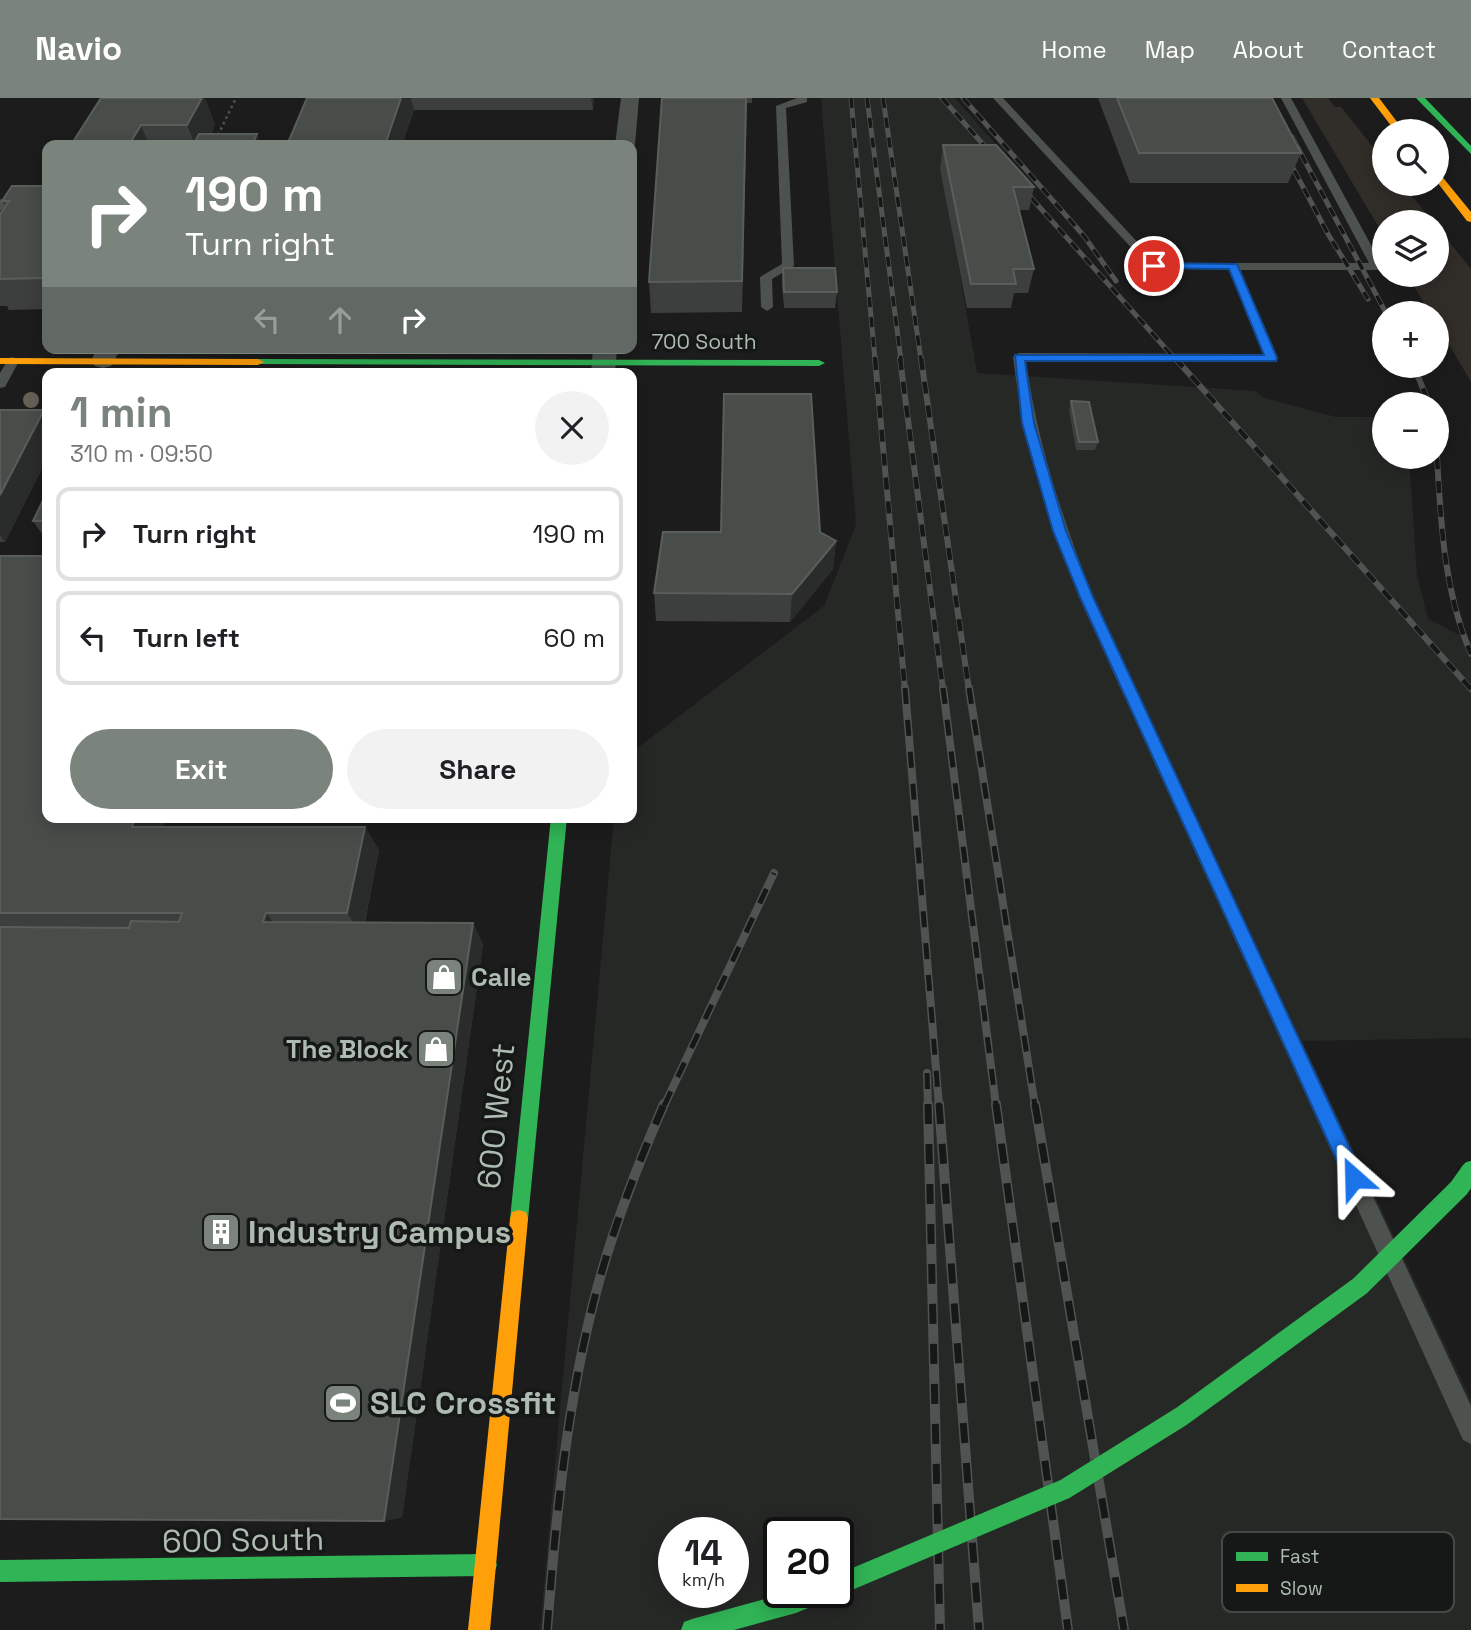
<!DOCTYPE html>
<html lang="en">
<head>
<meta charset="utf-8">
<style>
  :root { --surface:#fff; --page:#f2f2f2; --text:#202124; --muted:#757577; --line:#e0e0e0; --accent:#7b837d }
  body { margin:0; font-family:"Space Grotesk",sans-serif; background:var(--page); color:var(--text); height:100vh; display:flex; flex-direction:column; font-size:26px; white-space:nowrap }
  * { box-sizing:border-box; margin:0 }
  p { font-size:23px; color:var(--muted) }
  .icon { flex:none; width:38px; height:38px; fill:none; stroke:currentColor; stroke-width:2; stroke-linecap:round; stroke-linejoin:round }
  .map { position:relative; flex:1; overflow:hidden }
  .side { position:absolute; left:42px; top:270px; width:595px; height:455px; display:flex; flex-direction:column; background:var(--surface); border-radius:14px; box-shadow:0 4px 18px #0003 }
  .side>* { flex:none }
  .banner { position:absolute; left:42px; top:42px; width:595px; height:214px; border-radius:14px; box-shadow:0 4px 18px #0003; background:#7b837d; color:#fff; overflow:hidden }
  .controls { position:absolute; left:1372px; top:21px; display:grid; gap:14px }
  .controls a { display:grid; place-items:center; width:77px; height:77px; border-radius:50%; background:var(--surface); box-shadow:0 4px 18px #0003; font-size:35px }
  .speed { position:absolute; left:658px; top:1419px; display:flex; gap:14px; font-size:35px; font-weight:700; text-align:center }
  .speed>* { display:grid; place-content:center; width:91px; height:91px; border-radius:50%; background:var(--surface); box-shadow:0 4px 18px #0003; line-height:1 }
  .speed small { font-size:18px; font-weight:400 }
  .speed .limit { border:4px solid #111; border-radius:10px; background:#fff; color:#111 }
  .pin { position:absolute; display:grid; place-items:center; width:60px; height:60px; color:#fff; margin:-30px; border:4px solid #fff; border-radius:50%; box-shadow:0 2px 7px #0007 }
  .me { position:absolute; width:77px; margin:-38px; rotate:335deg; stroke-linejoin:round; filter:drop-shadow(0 0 5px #0008) }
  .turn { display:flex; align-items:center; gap:24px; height:147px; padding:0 28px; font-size:32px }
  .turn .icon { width:91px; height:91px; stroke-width:2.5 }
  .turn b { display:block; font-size:49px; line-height:60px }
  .lanes { display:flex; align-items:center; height:66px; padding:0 28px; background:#0003; justify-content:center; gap:35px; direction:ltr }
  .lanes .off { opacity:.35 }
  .round { display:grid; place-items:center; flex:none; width:74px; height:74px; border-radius:37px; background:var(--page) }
  .overview { display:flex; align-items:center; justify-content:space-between; height:119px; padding:0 28px }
  h1 { font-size:42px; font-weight:600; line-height:52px; color:var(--accent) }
  .action { display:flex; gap:14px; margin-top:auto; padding:14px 28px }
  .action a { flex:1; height:80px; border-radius:42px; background:var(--accent); color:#fff; font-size:28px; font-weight:600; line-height:80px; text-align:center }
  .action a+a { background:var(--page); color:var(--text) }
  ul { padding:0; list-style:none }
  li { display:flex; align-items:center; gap:21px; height:94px; margin:0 14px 10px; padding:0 14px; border:4px solid var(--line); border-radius:14px }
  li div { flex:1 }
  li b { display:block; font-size:26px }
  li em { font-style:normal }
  header { display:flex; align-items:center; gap:42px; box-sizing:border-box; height:98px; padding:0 35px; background:var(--accent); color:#fff }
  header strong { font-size:33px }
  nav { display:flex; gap:38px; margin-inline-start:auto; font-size:24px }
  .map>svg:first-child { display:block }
  .built { fill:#262826; fill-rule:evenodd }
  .green { fill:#312d29 }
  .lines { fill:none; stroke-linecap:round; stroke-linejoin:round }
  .path { stroke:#4f5350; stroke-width:2.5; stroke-dasharray:2.5 3.5; stroke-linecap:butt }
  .lane { fill:#4e524f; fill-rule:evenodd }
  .street { fill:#4e524f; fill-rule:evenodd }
  .fast { fill:#30b455; fill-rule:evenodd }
  .slow { fill:#ff9f0a; fill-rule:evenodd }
  .rail-far3-casing { stroke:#505351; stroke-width:5 }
  .rail-far2-casing { stroke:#505351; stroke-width:6 }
  .rail-far1-casing { stroke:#505351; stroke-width:8 }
  .rail-casing { stroke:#505351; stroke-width:10 }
  .rail-far3 { stroke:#161817; stroke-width:3.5; stroke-dasharray:10; stroke-linecap:butt }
  .rail-far2 { stroke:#161817; stroke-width:4.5; stroke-dasharray:12; stroke-linecap:butt }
  .rail-far1 { stroke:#161817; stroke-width:5; stroke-dasharray:16; stroke-linecap:butt }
  .rail { stroke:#161817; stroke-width:7; stroke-dasharray:20; stroke-linecap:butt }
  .fast-bridge { stroke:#30b455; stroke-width:20 }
  .tree { fill:#676057 }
  .wall { fill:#3d3f3e }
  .shaded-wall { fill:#2a2c2b }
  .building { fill:#494d4a; stroke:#595e5a; stroke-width:2 }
  .route { fill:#1a73e8; stroke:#114b97; stroke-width:2 }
  .labels { text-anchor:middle; stroke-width:7; stroke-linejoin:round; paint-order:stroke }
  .far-street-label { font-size:21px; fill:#aebbb1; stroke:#161817 }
  .poi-label { font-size:26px; font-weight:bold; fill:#aebbb1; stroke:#161817; text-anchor:start }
  .near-street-label { font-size:32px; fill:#aebbb1; stroke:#161817 }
  .near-poi-label { font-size:32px; font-weight:bold; fill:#aebbb1; stroke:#161817; text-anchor:start }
  .key { fill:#161817; stroke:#444945; stroke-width:2 }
  .key-label { font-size:19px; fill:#aebbb1 }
</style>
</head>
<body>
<header>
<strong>Navio</strong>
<nav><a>Home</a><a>Map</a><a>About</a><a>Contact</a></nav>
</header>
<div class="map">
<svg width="1471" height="1532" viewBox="0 0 1471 1532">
  <rect width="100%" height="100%" fill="#1c1c1c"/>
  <path class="built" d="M821 0H955L1008 60 940 62 977 275 1255 293 1264 300 1336 319H1384V359H1409L1417 477 1428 521 1471 543V940L1302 943 1471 1302V1532H540L614 719H632V654L824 508 856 427ZM674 1435H733V1494H674ZM779 1435H838V1494H779Z"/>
  <path class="green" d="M1302 0H1328L1335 9H1341L1384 63V86H1402L1433 124H1384V138Z
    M1437 129 1471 171V284L1437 226V215H1430L1407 177H1437Z"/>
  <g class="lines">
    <path class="path" d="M218 37 236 0"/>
    <path class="lane" d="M797 0H807V4L786 10 794 168 772 181 773 209 767 213 761 209 760 179 782 166 776 8Z
      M993 0H1003L1157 165H1369L1281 0H1291L1383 169 1377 172H1240L1278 260 1276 263H1026C1037 345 1063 422 1093 499L1471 1308V1346L1463 1342 1079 499C1048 421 1023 343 1013 259L1019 255 1264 256 1229 172 1150 170Z
      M0 101 9 104 0 113Z
      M13 259 19 263 5 289 0 290V275L9 260Z"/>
    <path class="street" d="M621 0H639L635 47 632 51V47H615Z
      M97 250H121L111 268 103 270 95 268 91 263Z
      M593 250H617L615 275H591Z"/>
    <path class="fast" d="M1416 0H1425L1471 48V56Z
      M258 261 819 262 825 265 819 268 254 266V262Z
      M551 719H567L528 1121 526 1128 519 1130 512 1128 510 1121Z
      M486 1456 494 1459 497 1467 494 1475 486 1478 0 1484V1462Z
      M790 1494H830L827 1502 796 1515 734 1532H681L684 1524 692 1521Z"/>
    <path class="slow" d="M1370 0H1379L1404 33H1395Z
      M1437 75 1440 76 1471 114V124L1467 123 1437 84Z
      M0 260 258 261 264 264 258 267 0 266Z
      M519 1112 526 1114 528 1121 490 1532H468L510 1121 512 1114Z"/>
    <defs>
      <path id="rail-far3" d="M851 0 875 262
        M867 0 901 262
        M883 0 921 262
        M942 0 997 62
        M963 0 1084 138 1116 183
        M1292 39 1386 215
        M1285 55 1328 136 1368 201
        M1018 85 1176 262"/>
      <path id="rail-far2" d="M875 260 905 592
        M900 260 943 592
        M921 260 969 592
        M1175 260 1471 591
        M1414 268 1429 306
        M1437 359C1441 427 1444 493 1471 556"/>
      <path id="rail-far1" d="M905 590 939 1008
        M943 590 996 1008
        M969 590 1035 1008
        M927 975 928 1008
        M664 1008 774 775"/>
      <path id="rail" d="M928 1006 940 1532
        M939 1006 979 1532
        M996 1006 1068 1532
        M1035 1006 1124 1532
        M547 1532C556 1418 567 1302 597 1191 614 1127 638 1066 664 1006"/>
    </defs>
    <use href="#rail-far3" class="rail-far3-casing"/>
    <use href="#rail-far2" class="rail-far2-casing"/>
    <use href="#rail-far1" class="rail-far1-casing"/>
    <use href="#rail" class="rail-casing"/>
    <use href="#rail-far3" class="rail-far3"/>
    <use href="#rail-far2" class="rail-far2"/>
    <use href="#rail-far1" class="rail-far1"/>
    <use href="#rail" class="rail"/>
    <path class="fast-bridge" d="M838 1487 1065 1391 1182 1318 1360 1188 1459 1090 1471 1073"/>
  </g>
  <circle class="tree" cx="31" cy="302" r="8"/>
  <path class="wall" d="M101 0H205L215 27 211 36 252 47H71Z
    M307 0H594L593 12H414L402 47H287Z
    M662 0H752V5H747L742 214 651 215 649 184Z
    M1098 0H1274L1273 3 1301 55 1288 85H1130Z
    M943 47 1034 89 1029 112H1019L1034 171 1028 195H1014L1011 210H967L940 71Z
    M47 85V211L9 212 7 208H0V116L5 109 2 103 45 88Z
    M783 170 837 194 835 210H784L782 186Z
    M1071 303 1098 344 1095 352H1076L1069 312Z
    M0 312 47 316V360L5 444H0Z
    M47 394V443L33 423Z
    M820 434 836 443 833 471 790 524 656 523 654 495Z
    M0 458 163 729H365L379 752 365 824 483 846 402 1419 384 1423 0 1421Z"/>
  <path class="shaded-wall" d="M202 0H205L215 27 205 47H195L187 27Z
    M401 0H411L414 12 402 47H385Z
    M591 0H594L593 12Z
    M141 27 149 47H129Z
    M257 36 262 47H252Z
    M44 312 47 316V360L5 444 0 437V397Z
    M836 443 833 471 790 524 792 496Z
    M135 719H166L155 752 132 729Z
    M365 729 379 752 362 837 347 815Z
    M266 815 284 837 263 824Z
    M473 825 483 846 402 1419 384 1423Z"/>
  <path class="building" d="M101 0H202L187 27H141L129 47H71Z
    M307 0H401L385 47H287Z
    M662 0H746L742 183 649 184Z
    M1117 0H1272L1301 55H1139Z
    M199 36H257L252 47H193Z
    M943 47H996L1034 89H1013L1034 171H1013L1016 186H971Z
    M47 85V180L0 181V116L9 103H2L12 88H45Z
    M783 170H835L837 194H784Z
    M724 296H811L820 434 836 443 792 496 654 495 663 434H721Z
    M1071 303 1089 304 1098 344H1079Z
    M0 312H44L0 397Z
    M47 394V423H33Z
    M0 458H47V719H135L132 729H365L347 815H266L263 824 473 825 384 1423 0 1421V829L129 830 131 823 179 824 182 815H0Z"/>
  <path class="route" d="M1154 165 1237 166 1277 260 1276 263H1025L1034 325 1066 433 1093 499 1361 1074 1364 1080 1361 1087 1354 1090 1348 1087 1080 499 1053 433 1022 325 1015 257H1264L1229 171 1151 170 1149 168Z"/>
  <defs>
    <symbol id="shop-square" viewBox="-11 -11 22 22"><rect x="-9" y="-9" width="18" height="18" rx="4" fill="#7b837d" stroke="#161817"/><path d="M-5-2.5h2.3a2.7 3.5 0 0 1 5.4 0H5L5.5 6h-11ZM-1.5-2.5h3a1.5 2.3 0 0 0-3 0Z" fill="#fff"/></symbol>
    <symbol id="building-square" viewBox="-11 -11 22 22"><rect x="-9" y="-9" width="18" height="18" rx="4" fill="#7b837d" stroke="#161817"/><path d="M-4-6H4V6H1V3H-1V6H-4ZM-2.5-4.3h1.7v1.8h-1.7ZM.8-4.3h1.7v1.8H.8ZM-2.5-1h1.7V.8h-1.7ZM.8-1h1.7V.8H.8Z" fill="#fff"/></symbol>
    <symbol id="stadium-square" viewBox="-11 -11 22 22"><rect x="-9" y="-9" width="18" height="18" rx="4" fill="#7b837d" stroke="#161817"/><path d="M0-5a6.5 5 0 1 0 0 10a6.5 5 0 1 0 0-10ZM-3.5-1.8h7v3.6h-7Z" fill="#fff"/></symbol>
  </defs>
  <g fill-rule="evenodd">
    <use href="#shop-square" x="422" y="857" width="44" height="44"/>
    <use href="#shop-square" x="414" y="929" width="44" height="44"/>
    <use href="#building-square" x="199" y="1112" width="44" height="44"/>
    <use href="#stadium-square" x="321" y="1283" width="44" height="44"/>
  </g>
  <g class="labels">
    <g class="far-street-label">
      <text x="704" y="251">700 South</text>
    </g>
    <g class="poi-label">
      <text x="471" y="888">Calle</text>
      <text x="409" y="960" text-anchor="end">The Block</text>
    </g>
    <g class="near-street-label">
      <text transform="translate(496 1018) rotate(-84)" y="11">600 West</text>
      <text transform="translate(243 1442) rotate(-1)" y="11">600 South</text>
    </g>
    <g class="near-poi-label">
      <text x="248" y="1145">Industry Campus</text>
      <text x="370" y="1316">SLC Crossfit</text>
    </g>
  </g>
  <rect x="1222" y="1434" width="232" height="80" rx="10" class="key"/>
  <rect x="1236" y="1454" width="32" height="9" fill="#30b455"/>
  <rect x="1236" y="1486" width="32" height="8" fill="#ff9f0a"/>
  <g class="key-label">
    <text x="1280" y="1465">Fast</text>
    <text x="1280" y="1497">Slow</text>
  </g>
</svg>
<div class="controls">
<a><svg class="icon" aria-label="search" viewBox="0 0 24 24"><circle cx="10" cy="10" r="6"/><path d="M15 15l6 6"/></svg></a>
<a><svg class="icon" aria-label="layers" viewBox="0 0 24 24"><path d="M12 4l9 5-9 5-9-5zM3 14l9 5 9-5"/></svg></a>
<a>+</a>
<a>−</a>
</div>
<div class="speed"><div>14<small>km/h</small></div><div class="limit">20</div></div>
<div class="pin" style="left:1154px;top:168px;background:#d93025"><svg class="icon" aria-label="arrive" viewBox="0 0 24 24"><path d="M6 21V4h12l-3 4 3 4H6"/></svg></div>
<svg class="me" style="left:1354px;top:1080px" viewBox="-20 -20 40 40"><path d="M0-17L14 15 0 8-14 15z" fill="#1a73e8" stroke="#fff" stroke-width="4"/></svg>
<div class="banner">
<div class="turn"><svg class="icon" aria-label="right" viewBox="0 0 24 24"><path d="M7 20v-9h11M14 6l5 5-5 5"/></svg><div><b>190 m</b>Turn right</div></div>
<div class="lanes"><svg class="icon off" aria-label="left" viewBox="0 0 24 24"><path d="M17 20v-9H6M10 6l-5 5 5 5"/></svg><svg class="icon off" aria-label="ahead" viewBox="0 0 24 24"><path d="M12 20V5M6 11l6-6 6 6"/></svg><svg class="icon" aria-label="right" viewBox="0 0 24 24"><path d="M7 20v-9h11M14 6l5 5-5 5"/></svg></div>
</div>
<section class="side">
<div class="overview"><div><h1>1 min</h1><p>310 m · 09:50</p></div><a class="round"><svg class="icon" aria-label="close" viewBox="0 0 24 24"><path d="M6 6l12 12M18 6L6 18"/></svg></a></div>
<ul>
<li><svg class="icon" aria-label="right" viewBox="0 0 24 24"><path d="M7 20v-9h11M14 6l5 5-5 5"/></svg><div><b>Turn right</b></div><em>190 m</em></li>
<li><svg class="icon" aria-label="left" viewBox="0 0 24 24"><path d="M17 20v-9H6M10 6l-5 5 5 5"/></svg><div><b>Turn left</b></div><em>60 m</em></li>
</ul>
<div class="action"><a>Exit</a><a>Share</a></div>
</section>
</div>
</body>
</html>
